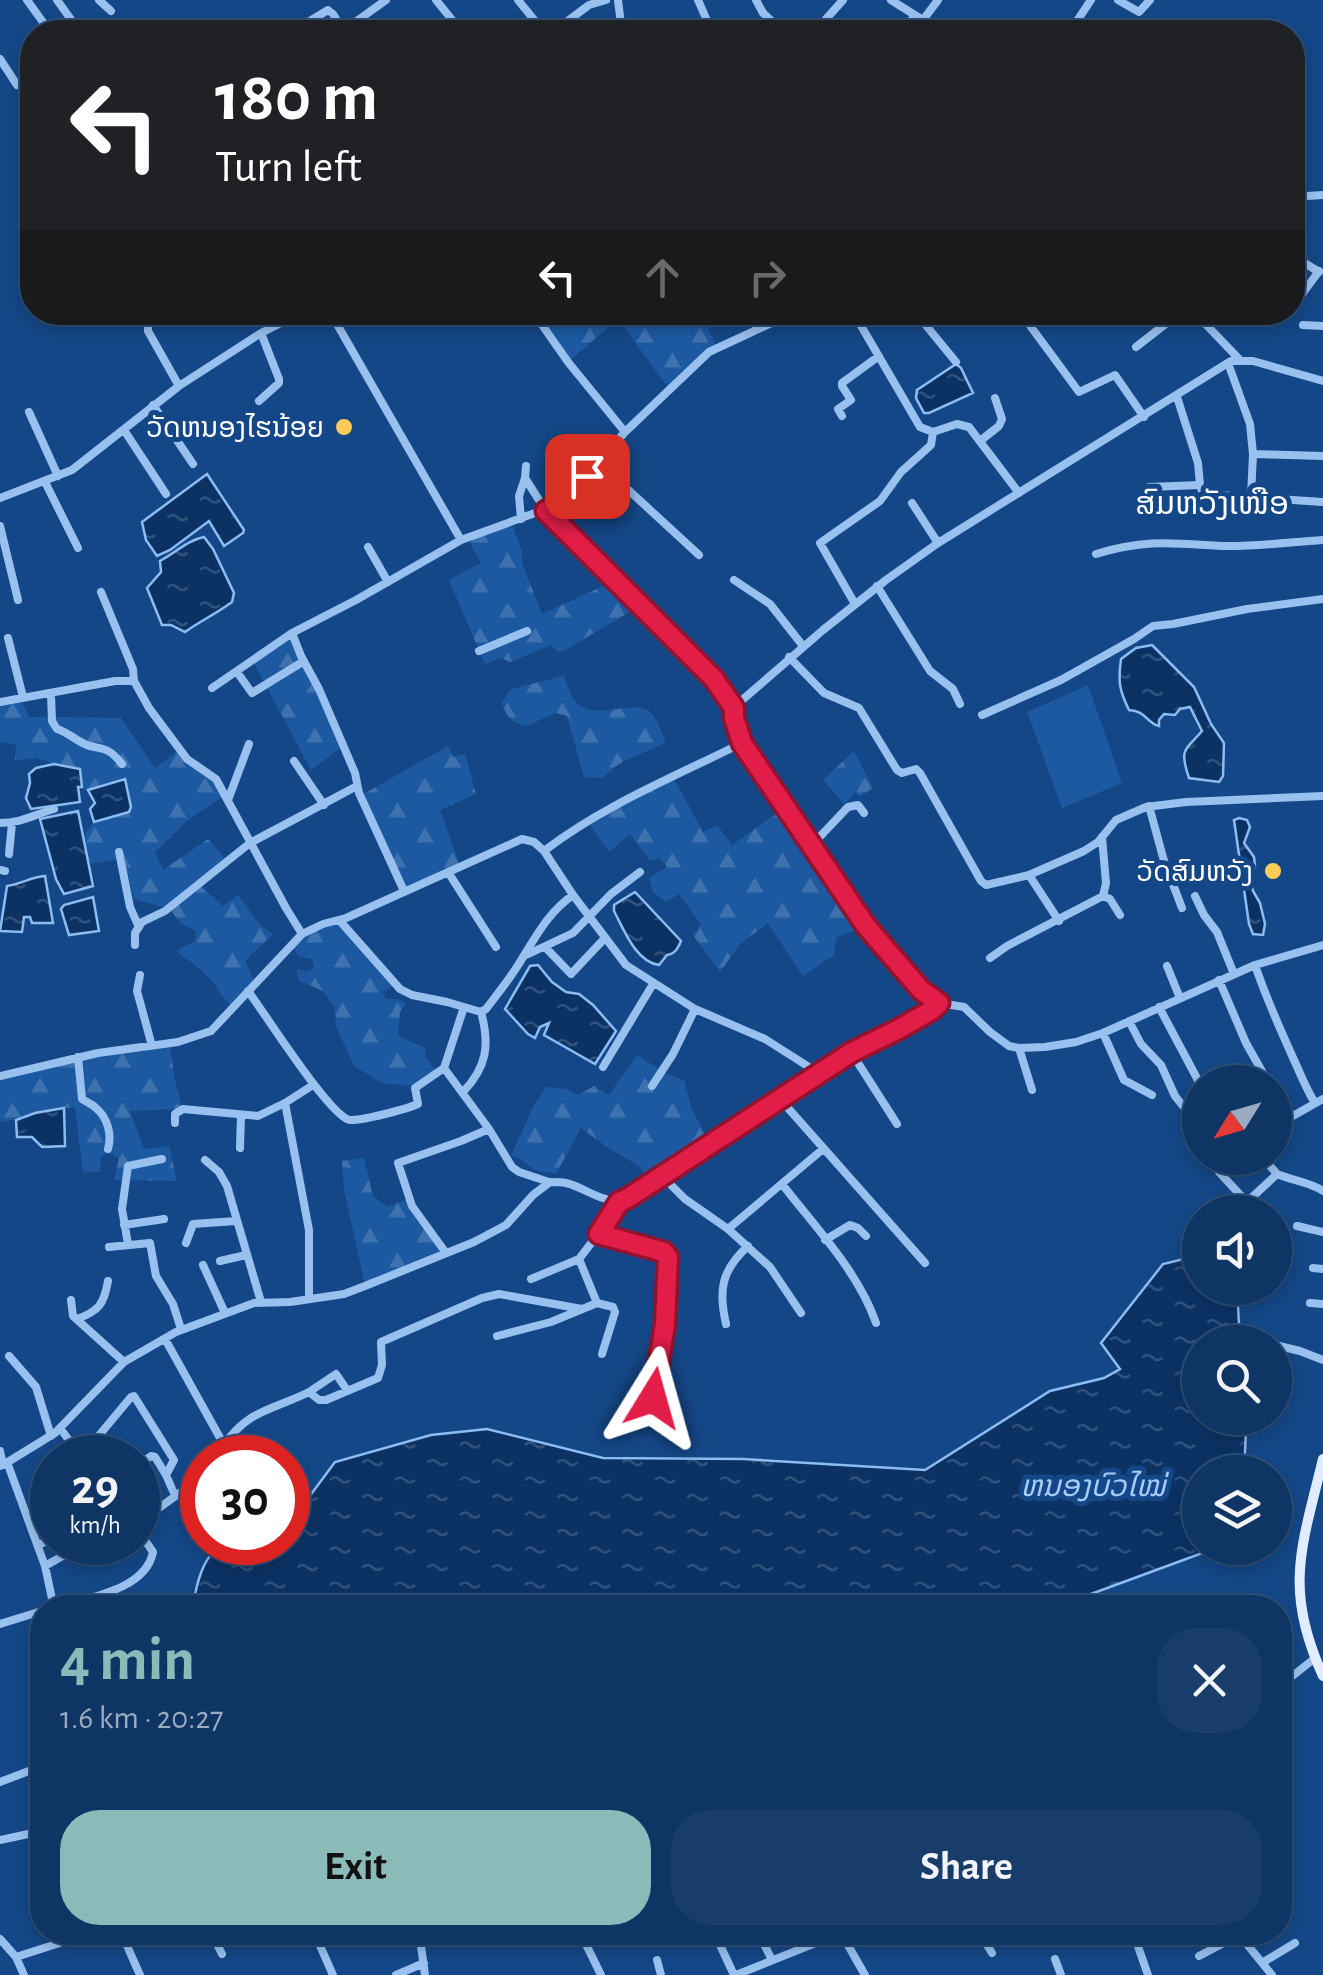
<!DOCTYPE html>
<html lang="en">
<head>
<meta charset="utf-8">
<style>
  :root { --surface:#0f3565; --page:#183d6b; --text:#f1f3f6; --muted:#9babbf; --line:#2f5079; --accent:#8bbbb9 }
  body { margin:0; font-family:"Alegreya Sans","Noto Sans Lao",sans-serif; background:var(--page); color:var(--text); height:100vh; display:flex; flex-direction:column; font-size:38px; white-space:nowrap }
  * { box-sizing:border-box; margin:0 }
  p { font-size:32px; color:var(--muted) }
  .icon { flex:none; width:55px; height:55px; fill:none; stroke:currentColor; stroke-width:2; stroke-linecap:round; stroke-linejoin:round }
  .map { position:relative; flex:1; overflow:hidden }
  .drawer { position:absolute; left:30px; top:1595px; width:1262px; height:350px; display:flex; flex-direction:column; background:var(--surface); border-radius:40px; box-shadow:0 5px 15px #0003,0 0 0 2px var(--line) }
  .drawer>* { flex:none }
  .banner { position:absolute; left:20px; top:20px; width:1285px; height:305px; border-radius:40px; box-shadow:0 5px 15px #0003,0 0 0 2px var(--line); background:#202124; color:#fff; overflow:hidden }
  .needle { width:65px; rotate:233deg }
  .fabs { position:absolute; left:1182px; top:1065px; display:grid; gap:20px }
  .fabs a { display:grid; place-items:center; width:110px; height:110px; border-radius:50%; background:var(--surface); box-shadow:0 5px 15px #0003,0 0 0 2px var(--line); font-size:50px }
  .speed { position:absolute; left:30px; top:1435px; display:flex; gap:20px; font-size:50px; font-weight:700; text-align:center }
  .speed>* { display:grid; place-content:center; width:130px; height:130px; border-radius:50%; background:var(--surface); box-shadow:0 5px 15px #0003,0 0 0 2px var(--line); line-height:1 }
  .speed small { font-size:25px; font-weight:400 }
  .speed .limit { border:15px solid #d22; background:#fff; color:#111 }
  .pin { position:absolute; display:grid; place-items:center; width:85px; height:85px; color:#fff; margin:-42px; border-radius:20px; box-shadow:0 5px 15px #0006 }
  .me { position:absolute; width:110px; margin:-55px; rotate:8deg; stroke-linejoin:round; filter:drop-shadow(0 0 8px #0008) }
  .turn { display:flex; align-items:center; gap:35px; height:210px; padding:0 30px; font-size:45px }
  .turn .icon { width:130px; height:130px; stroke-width:2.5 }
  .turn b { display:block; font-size:70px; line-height:85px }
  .lanes { display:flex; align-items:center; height:95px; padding:0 30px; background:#0003; justify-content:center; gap:50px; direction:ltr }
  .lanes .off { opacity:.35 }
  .round { display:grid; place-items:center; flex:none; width:105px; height:105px; border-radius:40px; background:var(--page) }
  .headline { display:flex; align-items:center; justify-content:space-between; height:170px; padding:0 30px }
  h1 { font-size:60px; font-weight:700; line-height:75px; color:var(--accent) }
  .cta { display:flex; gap:20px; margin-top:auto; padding:20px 30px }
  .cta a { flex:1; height:115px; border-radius:40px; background:var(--accent); color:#111; font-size:40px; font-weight:700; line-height:115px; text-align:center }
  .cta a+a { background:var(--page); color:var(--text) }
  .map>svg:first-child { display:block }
  .forest { fill:url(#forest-firs) }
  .garden { fill:#1c59a1 }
  .water { fill:url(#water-ripples); stroke:#8bbcf2; stroke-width:2.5 }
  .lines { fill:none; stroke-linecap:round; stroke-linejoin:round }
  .minor { stroke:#99c1ef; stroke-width:8 }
  .major { stroke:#e1edff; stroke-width:10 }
  .route-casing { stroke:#92132f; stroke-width:25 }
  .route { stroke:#e11d48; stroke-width:18 }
  .poi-dot { fill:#ffcd57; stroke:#144787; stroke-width:4 }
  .labels { text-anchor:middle; stroke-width:10; stroke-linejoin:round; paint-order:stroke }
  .poi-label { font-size:28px; fill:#fff; stroke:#144787; text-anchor:end }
  .water-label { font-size:30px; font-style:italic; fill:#a5cbf6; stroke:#144787 }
  .quarter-label { font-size:32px; fill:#fff; stroke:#144787 }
</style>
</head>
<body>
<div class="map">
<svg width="1323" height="1975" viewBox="0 0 1323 1975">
  <defs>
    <pattern id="forest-firs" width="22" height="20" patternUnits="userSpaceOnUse" patternTransform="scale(2.5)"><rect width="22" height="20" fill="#1c59a1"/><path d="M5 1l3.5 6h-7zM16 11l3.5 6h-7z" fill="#3e72af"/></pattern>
    <pattern id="water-ripples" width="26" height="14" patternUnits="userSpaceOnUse" patternTransform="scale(2.5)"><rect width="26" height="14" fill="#0c3264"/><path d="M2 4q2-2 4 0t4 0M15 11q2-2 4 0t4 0" fill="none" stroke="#30517b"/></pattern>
  </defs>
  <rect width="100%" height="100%" fill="#144787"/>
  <path class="forest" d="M550 312 701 313 717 348 669 389 618 319 568 362 538 321Z
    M511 522 522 551V563L542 614 612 582 638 607 565 650 557 652 551 645 510 662 501 658 485 664 449 580 481 563 467 537Z
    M292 633 343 746 311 770 253 661Z
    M564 676C568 686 571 699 579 705 599 720 637 698 651 713 658 719 661 734 666 742 641 756 623 756 603 778L584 777 567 716 556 713 526 726C511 722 506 717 502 702L511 689Z
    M21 699 29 717 121 718 155 768 180 749 216 779 225 795 188 820 155 852 163 870 208 839 229 863 199 885 223 906 238 895 259 924 273 934 245 961 255 982 233 1007C222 999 219 989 211 980 201 969 188 960 176 951L195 941 196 931 180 923 170 909 134 899 124 858 89 864 82 838 94 822 119 815 131 807 125 779 88 790 82 787V777L67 765 54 764 37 758 15 760 16 745 0 742V703Z
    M448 746 453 757 465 754 476 794 440 810 460 866 404 891 360 796Z
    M854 751 873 788 859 797 856 792 844 804 823 780Z
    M673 777 703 832 717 825 732 845 784 808 863 927 836 938 834 955 803 976 768 923 740 944 720 972 693 935 701 925 679 894 666 902 653 892 649 878 667 867 660 858 650 861 630 834 609 852 587 820Z
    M340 921 395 985 383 992 386 999H397L406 1003 400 1012 398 1036 425 1048V1057L437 1072 412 1086 382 1083 354 1066 336 1026 335 1008 323 991 298 980 297 969 307 972 314 968 312 959 298 956 293 946 302 934Z
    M170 1043 174 1076 182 1109 130 1111 144 1149 169 1146 177 1181 114 1180 119 1158 110 1153 101 1156 100 1171 83 1173 75 1107C49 1109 25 1119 0 1122V1078L63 1062Z
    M637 1055 667 1074 684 1080 692 1110 710 1144 651 1184 639 1166 607 1147 581 1128 556 1174 535 1170 519 1158 511 1156 532 1109 546 1087 566 1089 578 1095 594 1086 609 1095Z
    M364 1158 373 1196 387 1207 410 1198 446 1253 365 1286 344 1189 342 1161Z"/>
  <path class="garden" d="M1088 685 1122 783 1062 808 1027 712Z"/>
  <path class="water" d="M956 364 961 368 973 393 929 413H924L916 398 917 390Z
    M207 474 240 524 244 530 243 533 224 546 209 521 170 550 157 556 146 540 142 522Z
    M204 537 213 549 234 593 232 602C216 614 200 621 185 632L171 625H162L147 588 161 572 160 561C175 553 188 540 204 537Z
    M1152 645 1194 687 1211 724 1224 743 1223 776 1219 782 1189 778C1179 748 1185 751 1202 731L1190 707 1180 709 1175 715 1164 714 1159 720V726C1146 723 1147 711 1129 710 1119 690 1118 681 1121 659L1136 648Z
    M54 764 80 769 82 787H78L80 802 31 809 26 798 30 783 29 774 36 768Z
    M125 779 131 807 129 812 94 822 90 809 95 803 88 790Z
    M78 811 93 886 64 894 56 879 40 819Z
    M1239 818 1247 820 1250 827 1244 843 1254 857 1255 866 1251 881 1253 891 1260 903 1265 924 1263 935 1253 934 1249 924 1234 820Z
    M45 876 53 923H32L30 917H24L22 932 0 931 7 886C21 884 31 877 45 876Z
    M635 892 681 941C678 948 675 954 667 955L659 965C636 962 624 930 614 911V905Z
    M93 897 99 931 69 935 61 909 64 905Z
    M538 965 552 982 566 992 579 994 593 1005 616 1031 595 1064 544 1035 549 1023 540 1027 535 1038 528 1034 505 1009 530 966Z
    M64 1108 65 1146 42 1147 32 1137H17L16 1120 35 1113Z
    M1200 1255V1288H1237L1240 1342H1200V1418H1244L1246 1431 1244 1472H1200V1548H1216L1091 1594 1078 1602 1061 1608 193 1607C196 1586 202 1555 224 1544 235 1538 272 1543 288 1542V1513L309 1497 335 1462 431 1435 487 1429 603 1458 743 1459 925 1470 1050 1391 1104 1378 1120 1369 1101 1343 1163 1264Z"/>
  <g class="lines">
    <path class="minor" d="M27 0 50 32
      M57 0 80 32
      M99 0 111 11
      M436 0 462 32
      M518 0 544 32
      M618 0 622 32
      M698 0 712 32
      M756 0 763 13 783 32
      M891 0 942 32
      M1118 0 1139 12 1150 0
      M923 20 938 0
      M1077 21 1095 32
      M343 31 386 0
      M305 32V24L328 10 333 14 344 32
      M553 32 589 5 606 0
      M829 32 825 25 826 19 843 0
      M897 32 916 16
      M1066 32 1077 21 1091 0
      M0 59 17 85
      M1292 197 1323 195
      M1292 255 1319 272
      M1292 299 1300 297 1319 271
      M330 312 461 540
      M533 312 568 362 625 432
      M853 312 920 427 933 432 957 424 969 427 1019 493
      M915 312 956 362
      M1020 312 1079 392 1115 375 1144 417
      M1194 312 1240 360
      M156 318 148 324V331L179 386
      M1303 325 1323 326
      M1136 347 1168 322 1176 312
      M1228 363 1250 424 1253 454 1251 496
      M1177 397 1198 463 1200 485
      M259 401 279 383V379L261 333
      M153 405 193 464
      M29 412 58 476
      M842 416 838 409 851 400 842 386V383L879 356
      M124 430 166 494
      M980 441 999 426 1002 419 995 398
      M1253 454 1323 456
      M598 462 699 555
      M526 466 525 478 546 511 715 679 733 708 734 719 742 743 866 926 890 957 921 990 939 1003 964 1007 990 1032 1009 1046 1019 1048 1045 1047 1076 1042 1103 1033 1255 965 1323 945
      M45 482 78 548
      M1149 487 1200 485 1203 494 1323 502
      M0 498 72 470 179 386 261 333 303 312
      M912 503 938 543
      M521 519 519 496 525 478
      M0 526 18 600
      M368 547 388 582
      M1096 554C1145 539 1171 543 1221 546 1254 547 1290 542 1323 540
      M734 580 770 604 803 646
      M877 586 930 671 953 689 960 704
      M101 592 133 669 134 681
      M855 604 820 543 880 501 901 472 931 445 933 432
      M292 633 301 656 319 689 355 773 359 793 404 891
      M8 638 23 697
      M479 651 527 631
      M789 657 824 693 859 708 897 770 902 773 916 769 920 773 981 881 986 885 1029 875 1084 851 1098 842 1116 820 1146 807 1186 802 1323 796
      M237 672 252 693 304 661
      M212 688 292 633 356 600 461 540 557 505 571 494 625 432 709 352 780 319 810 312
      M51 694 52 721 57 729C67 732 70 736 79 741 98 753 104 741 122 764
      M0 702 115 681H134L149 708 187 759 216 779 286 908 302 934
      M733 708 823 630 886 580 938 543 1231 361H1253L1323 381
      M982 715 1061 680 1134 639 1153 626 1173 624 1247 609 1323 599
      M294 761 324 805
      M228 800 249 744
      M1149 806 1164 861 1182 908
      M0 823C22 823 33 815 54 809
      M812 845 848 807 858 805 864 813
      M544 851C604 805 674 777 742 743
      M119 852 130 907 138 925
      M9 854 12 823
      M0 870 5 871
      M448 872 496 947
      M1029 875 1059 921
      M1103 896 1110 899 1120 915
      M1195 896 1204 915 1217 932 1234 974
      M340 921 400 989 412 995 447 1002 481 1012 486 1009C499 992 513 975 523 957 538 933 549 912 573 895
      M135 945V933L142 922 165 911 250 843 357 786
      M546 948 571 974 605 938
      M524 956 573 933 611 894 640 872
      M990 958 1007 946 1103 896 1106 883 1102 837
      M1255 965C1266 998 1280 1029 1294 1060 1301 1075 1306 1089 1315 1103
      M1167 966 1180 998
      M140 975 137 991 152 1046
      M1219 980 1246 1043 1268 1082
      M248 991C264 1012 330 1117 350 1120 361 1121 407 1109 418 1104L415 1088 444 1068 464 1007
      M1159 1007 1200 1084
      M1129 1021 1141 1044 1161 1065 1175 1096 1200 1127
      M1103 1033 1124 1080 1152 1095
      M1019 1048 1032 1090
      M851 1052 897 1124
      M78 1057 82 1099C86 1102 92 1104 96 1108 108 1118 112 1135 108 1149
      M603 1067 653 984
      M444 1068 489 1129 512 1167 519 1172 549 1182
      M0 1076 98 1053 178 1042 211 1031 302 934 323 924 346 918 522 839 534 842 544 851 573 895 626 965 695 1009 765 1039 820 1074
      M652 1086 673 1054 695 1009
      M463 1092C487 1067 490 1045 481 1012
      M1275 1094 1289 1118
      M780 1099 925 1263
      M285 1103 309 1230V1299
      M175 1123V1114L183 1109 258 1116 285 1103 313 1085
      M1275 1126 1323 1099
      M240 1148 241 1116
      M1232 1158 1219 1172 1256 1212
      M1263 1158 1277 1174
      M205 1160 219 1172 227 1186 261 1302
      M662 1176 685 1199 728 1229 770 1267 801 1313
      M782 1184C815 1227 858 1271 876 1323
      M1247 1202 1277 1174C1291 1180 1313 1183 1323 1191
      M124 1225 164 1219
      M1297 1226 1323 1232
      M728 1229 823 1149
      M599 1233 667 1254 665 1324 653 1399
      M825 1240 850 1225 858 1228 866 1236
      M186 1243 193 1224 236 1221
      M128 1244 122 1209 128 1166 162 1159
      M109 1247 150 1243 156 1276 173 1304 181 1329
      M446 1253 412 1206 398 1163 461 1141 489 1129
      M579 1259 597 1303
      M220 1261 246 1255
      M203 1265 225 1313
      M1313 1268 1323 1269
      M531 1279 579 1259 599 1233 619 1202
      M71 1300 73 1316 124 1362
      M1310 1303 1323 1304
      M77 1319C99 1311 104 1304 108 1281
      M726 1324C718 1289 722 1270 748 1246
      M497 1336 551 1322 597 1303 613 1307 615 1312 602 1354
      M165 1339 224 1445 213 1457
      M1275 1345 1300 1351 1323 1360
      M9 1356 36 1387 51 1436
      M309 1392 336 1374 347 1390
      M60 1428 82 1458
      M224 1445C249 1409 273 1410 309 1392L319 1400H326L378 1378 382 1365 381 1342 482 1298 499 1294 582 1309
      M0 1451 3 1465 0 1466
      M81 1457 131 1397 134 1396 174 1460 166 1475 173 1491
      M7 1462 45 1566 54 1608
      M3 1465 55 1433 124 1362 176 1332 254 1303 290 1302 344 1294 365 1286 474 1242 506 1225 533 1195 550 1182C555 1182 561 1182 566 1183 587 1188 604 1206 628 1199L851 1052 899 1029 932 1010 939 1003
      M138 1465 151 1456 155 1457 166 1475
      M138 1523 202 1477
      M38 1546 52 1537
      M45 1566 75 1549
      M55 1608C87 1598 146 1590 153 1552L138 1530
      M1066 1608 1073 1605 1076 1608
      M0 1624 42 1611
      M1280 1686 1315 1658
      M0 1782 42 1766
      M0 1840 42 1831
      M39 1891 42 1889
      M121 1932 140 1975
      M211 1932 222 1954
      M314 1932 333 1975
      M419 1932 425 1975
      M450 1932 451 1938
      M580 1932 601 1975
      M714 1932 734 1975
      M758 1932 772 1960
      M979 1932 992 1953
      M1133 1932 1148 1975
      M1237 1932 1272 1975
      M841 1933 865 1975
      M0 1939 16 1957 24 1975
      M584 1942 608 1932
      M1199 1956 1239 1935
      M16 1957 94 1932
      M1055 1959 1061 1975
      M657 1960 661 1975
      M1262 1963 1295 1943
      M396 1975 424 1963
      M736 1975 843 1932"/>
    <path class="major" d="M1323 1459C1302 1546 1283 1589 1323 1676"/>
  </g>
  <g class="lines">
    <defs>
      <path id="route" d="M587 476C575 490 563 502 546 511L714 679 734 708V718L742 743 866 926 921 990 939 1003 932 1010 899 1029 852 1052 628 1198 619 1202 599 1234 664 1252 668 1257 665 1324 653 1398"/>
    </defs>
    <use href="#route" class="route-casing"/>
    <use href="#route" class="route"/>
  </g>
  <g class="poi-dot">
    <circle cx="344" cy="427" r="10"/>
    <circle cx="1273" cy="871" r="10"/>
  </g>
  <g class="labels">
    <g class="poi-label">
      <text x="324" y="437">ວັດຫນອງໄຮນ້ອຍ</text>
      <text x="1253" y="881">ວັດສົມຫວັງ</text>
    </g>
    <g class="water-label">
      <text x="1093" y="1496">ຫນອງບົວໄໝ່</text>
    </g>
    <g class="quarter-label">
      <text x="1212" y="514">ສົມຫວັງເໜືອ</text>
    </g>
  </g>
</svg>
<div class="fabs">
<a><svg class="needle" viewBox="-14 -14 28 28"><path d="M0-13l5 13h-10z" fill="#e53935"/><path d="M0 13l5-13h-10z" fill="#9babbf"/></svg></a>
<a><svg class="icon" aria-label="sound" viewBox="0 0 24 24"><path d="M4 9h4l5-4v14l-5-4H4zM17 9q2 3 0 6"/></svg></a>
<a><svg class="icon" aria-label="search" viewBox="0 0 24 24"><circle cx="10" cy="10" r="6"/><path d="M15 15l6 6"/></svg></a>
<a><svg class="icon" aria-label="layers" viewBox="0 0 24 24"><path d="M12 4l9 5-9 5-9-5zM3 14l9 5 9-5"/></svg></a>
</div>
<div class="speed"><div>29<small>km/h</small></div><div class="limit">30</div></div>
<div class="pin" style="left:587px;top:476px;background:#d93025"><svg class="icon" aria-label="arrive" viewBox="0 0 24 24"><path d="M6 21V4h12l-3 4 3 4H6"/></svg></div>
<svg class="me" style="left:653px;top:1398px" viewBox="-20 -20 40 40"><path d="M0-17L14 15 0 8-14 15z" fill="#e11d48" stroke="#fff" stroke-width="4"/></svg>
<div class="banner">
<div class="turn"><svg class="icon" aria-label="left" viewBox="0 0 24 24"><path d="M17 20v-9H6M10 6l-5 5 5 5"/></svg><div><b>180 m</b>Turn left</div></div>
<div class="lanes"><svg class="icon" aria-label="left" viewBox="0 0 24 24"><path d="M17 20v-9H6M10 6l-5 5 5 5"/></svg><svg class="icon off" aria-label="ahead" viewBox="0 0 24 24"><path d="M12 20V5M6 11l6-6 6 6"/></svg><svg class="icon off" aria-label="right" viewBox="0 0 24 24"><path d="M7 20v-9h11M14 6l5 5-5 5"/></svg></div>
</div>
<section class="drawer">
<div class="headline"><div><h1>4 min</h1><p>1.6 km · 20:27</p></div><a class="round"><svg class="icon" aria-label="close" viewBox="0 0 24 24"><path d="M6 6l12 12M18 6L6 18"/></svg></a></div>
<div class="cta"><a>Exit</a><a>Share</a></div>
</section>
</div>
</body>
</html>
